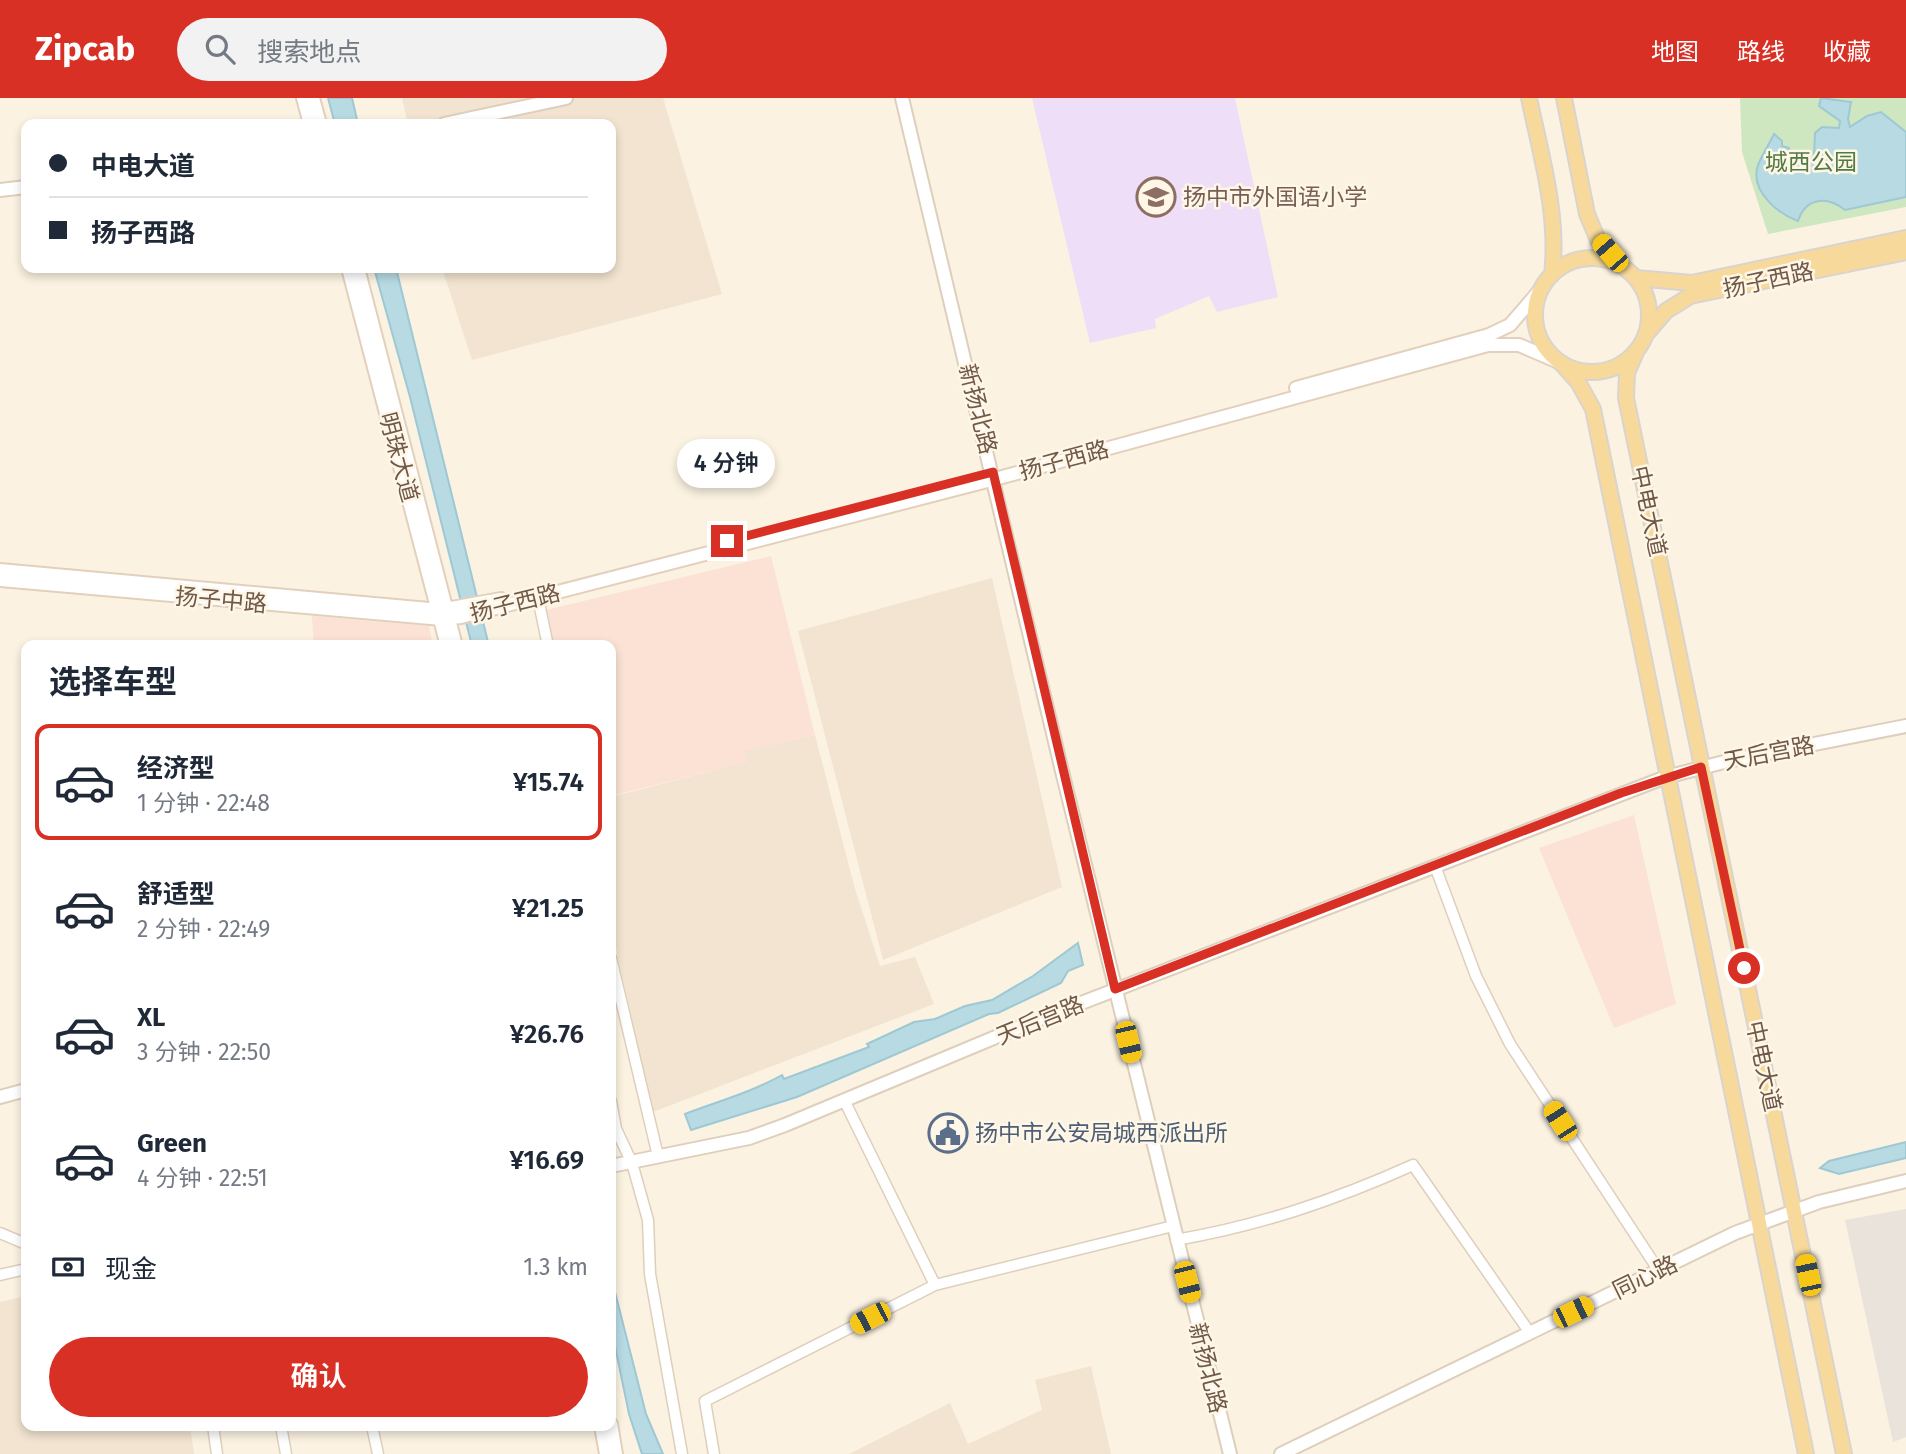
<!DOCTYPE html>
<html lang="zh">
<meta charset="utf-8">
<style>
body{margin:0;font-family:"Fira Sans","Noto Sans SC",sans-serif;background:#f2f2f3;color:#1f2937;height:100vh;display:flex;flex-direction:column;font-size:26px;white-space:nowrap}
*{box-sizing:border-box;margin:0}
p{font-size:23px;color:#747a83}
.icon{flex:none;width:38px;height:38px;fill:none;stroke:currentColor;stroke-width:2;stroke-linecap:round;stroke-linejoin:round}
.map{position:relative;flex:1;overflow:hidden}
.side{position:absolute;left:21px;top:542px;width:595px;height:791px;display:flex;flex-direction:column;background:#fff;border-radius:14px;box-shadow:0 4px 10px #0003}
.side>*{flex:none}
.top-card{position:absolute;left:21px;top:21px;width:595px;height:154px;border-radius:14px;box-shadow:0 4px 10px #0003;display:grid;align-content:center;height:154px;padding:0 28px;background:#fff}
.end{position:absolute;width:32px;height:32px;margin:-16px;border:9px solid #d93025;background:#fff;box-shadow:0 0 0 4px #fff}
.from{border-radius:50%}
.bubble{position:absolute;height:49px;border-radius:24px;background:#fff;box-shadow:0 4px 10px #0003;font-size:23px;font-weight:600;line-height:49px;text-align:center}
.car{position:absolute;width:21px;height:42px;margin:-21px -10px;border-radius:9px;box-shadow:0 0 5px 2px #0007;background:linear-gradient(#f5c518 24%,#345 0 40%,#f5c518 0 76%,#345 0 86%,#f5c518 0)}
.top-card b{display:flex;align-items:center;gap:24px;height:66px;font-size:26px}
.top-card b+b{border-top:2px solid #e0e1e3}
.top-card i{width:18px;height:18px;background:#1f2937}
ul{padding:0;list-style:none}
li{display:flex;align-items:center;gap:21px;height:116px;margin:0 14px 10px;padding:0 14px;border:4px solid transparent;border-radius:14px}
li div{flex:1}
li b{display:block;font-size:26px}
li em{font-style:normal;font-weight:600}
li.current{border-color:#d93025}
li>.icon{width:63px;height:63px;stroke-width:1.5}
h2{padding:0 28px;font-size:32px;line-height:84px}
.pay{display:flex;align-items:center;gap:18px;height:77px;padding:0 28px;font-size:26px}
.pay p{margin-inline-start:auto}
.primary-button{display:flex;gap:14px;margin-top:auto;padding:14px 28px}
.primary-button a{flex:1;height:80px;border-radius:42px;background:#d93025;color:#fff;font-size:28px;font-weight:600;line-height:80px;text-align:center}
header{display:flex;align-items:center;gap:42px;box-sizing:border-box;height:98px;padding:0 35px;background:#d93025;color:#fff}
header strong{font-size:33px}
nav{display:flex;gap:38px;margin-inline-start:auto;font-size:24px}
.search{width:490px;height:63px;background:#f2f2f3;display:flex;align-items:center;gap:18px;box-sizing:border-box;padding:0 24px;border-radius:38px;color:#747a83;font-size:26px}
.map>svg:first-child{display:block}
</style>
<header>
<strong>Zipcab</strong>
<div class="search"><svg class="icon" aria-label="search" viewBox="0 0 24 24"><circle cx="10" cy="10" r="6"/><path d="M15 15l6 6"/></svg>搜索地点</div>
<nav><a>地图</a><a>路线</a><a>收藏</a></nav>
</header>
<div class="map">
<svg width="1906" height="1356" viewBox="0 0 1906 1356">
<rect width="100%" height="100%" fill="#fbf2e1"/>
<!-- residential -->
<path fill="#f2e4d0" d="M402,0H663L722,196L472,262L442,170H611V26H408Z
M992,480L1062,789L883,862L798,533Z
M815,637L855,791L880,868L915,859L934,906L653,1014L611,828V699L746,664L743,653Z
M26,1198V1328H190L194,1356H0V1204Z
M1091,1268L1111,1356H849L950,1305L968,1346L1042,1312L1035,1282Z"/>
<!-- commercial -->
<path fill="#fbe2d5" d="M771,458L815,637L744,653L747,664L611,698V548H553L546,512Z
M312,518L429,528L433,548H314Z
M1634,717L1676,906L1614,930L1539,750Z"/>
<!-- industrial -->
<path fill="#e9e3dc" d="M1906,1111V1339L1893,1344L1845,1122Z"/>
<!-- education -->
<path fill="#efdef7" d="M1032,0H1235L1278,199L1217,214L1209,198L1155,221L1156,230L1090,245Z"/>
<!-- green -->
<path fill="#cee7c0" d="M1740,0H1906V109L1768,136L1742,54Z"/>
<!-- water -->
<path fill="#b7dae3" stroke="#9dc8d4" stroke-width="2" d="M328,0H352L358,26H335Z
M1821,0L1851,4L1848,21L1850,29L1867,18L1881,14L1906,34V99L1845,112C1827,98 1806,99 1798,123C1779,116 1752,95 1757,71C1758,63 1770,45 1774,36L1782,43V48L1789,50L1790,62L1806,64L1814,59L1815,35L1822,29L1839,30L1840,23L1819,8Z
M374,170H396L489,548H472L410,299Z
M1078,845L1083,867L1068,873L1061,885L998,915L989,916L797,999L691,1032L685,1016C719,1003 750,995 782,977L784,981L869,949L867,946L914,924L935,921L965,908L992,902L1033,878Z
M1906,1044V1060L1839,1076L1820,1070L1829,1063Z
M611,1154L615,1194L646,1316L663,1356H642L629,1316L611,1229Z"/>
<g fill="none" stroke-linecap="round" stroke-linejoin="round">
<!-- minor casing -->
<g stroke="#decfbd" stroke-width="13">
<path id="minor" d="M538,500L548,548
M1435,768L1476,878L1510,946L1659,1173
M611,860L658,1058
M611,1003L616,1031L632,1065L648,1122L650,1176L682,1356
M845,1004L935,1187
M0,1135L26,1146
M1176,1142C1262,1127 1335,1102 1413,1067L1530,1235
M0,1177L26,1171
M213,1328L217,1356
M281,1328L286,1356
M372,1328L378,1356
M714,1356L705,1303L935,1187L1173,1128"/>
</g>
<!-- tertiary casing -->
<g stroke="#decfbd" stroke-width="16">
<path id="tertiary" d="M902,0L1061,669L1230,1356
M444,26L566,0
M0,92L26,89
M0,999L26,992
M611,1068L749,1040L785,1027L1027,926L1666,679L1728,663L1906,628
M1281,1356L1735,1135L1819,1104L1906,1083"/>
</g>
<!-- secondary casing -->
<g stroke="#e3d0bc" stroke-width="16">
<path id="secondary" d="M303,0L310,26
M313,0L320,26
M348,170L447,548
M358,170L456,548
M1296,290L1489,237L1510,227L1541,191
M0,472L440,512L501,501
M0,482L442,521L461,519L995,381L1488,247H1519L1561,265
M611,1326L616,1356
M601,1328L606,1356"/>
</g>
<!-- primary casing -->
<g stroke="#dad4d0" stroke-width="18">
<path id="primary" d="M1529,0C1541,58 1559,117 1552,177
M1564,0L1587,116L1598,142L1619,165
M1535 217a57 57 0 1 1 114 0a57 57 0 1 1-114 0Z
M1636,180L1692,185L1906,140
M1647,235L1666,213L1690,198L1906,154
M1637,252L1627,275L1626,300L1844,1356
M1561,265L1578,284L1593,311L1806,1356"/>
</g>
<!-- minor -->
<use href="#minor" stroke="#fff" stroke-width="10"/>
<!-- tertiary -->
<use href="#tertiary" stroke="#fff" stroke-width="12"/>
<!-- secondary -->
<use href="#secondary" stroke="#fff" stroke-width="12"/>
<!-- primary -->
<use href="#primary" stroke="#f7da9b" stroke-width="14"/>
</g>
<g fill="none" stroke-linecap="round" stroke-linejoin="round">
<!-- route -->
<path stroke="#d93025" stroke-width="9" d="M727,443L993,374L1115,891L1621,695L1701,669L1744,870"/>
</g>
<!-- icons -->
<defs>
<g id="school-ring" transform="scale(2.0125)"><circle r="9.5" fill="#fef6e6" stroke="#8d6e63" stroke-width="1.5"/><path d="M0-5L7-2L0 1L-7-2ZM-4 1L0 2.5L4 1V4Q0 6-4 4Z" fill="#8d6e63"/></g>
<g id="civic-ring" transform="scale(2.0125)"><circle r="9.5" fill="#fef6e6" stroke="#5c6f8a" stroke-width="1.5"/><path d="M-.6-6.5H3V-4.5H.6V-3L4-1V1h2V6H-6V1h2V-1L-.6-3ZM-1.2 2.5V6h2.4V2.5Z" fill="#5c6f8a"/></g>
</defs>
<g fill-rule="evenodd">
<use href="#school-ring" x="1156" y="99"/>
<use href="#civic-ring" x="948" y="1035"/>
</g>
<g text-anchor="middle" stroke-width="5" stroke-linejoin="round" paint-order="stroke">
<!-- park labels -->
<g font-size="23" fill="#527b44" stroke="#fef6e6">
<text x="1811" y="72">城西公园</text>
</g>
<!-- education labels -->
<g font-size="23" fill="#785e54" stroke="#fef6e6" text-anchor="start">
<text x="1183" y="107">扬中市外国语小学</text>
</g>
<!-- street labels -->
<g font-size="23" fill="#705949" stroke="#fef6e6">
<text transform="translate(1768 182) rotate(-12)" y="8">扬子西路</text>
<text transform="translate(978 311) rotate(76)" y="8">新扬北路</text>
<text transform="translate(399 359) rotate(75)" y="8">明珠大道</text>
<text transform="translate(1064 362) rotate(-15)" y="8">扬子西路</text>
<text transform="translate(1649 413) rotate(78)" y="8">中电大道</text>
<text transform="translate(221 502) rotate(5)" y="8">扬子中路</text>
<text transform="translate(515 505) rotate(-14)" y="8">扬子西路</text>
<text transform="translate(1769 655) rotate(-11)" y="8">天后宫路</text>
<text transform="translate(1040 922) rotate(-22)" y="8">天后宫路</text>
<text transform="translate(1764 968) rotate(78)" y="8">中电大道</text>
<text transform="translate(1645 1179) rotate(-26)" y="8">同心路</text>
<text transform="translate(1208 1270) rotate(76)" y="8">新扬北路</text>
</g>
<!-- service labels -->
<g font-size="23" fill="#4e5e75" stroke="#fef6e6" text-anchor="start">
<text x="975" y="1043">扬中市公安局城西派出所</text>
</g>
</g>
</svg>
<i class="end from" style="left:1744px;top:870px"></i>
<i class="end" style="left:727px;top:443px"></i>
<div class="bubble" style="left:677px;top:341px;width:98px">4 分钟</div>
<i class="car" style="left:1610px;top:155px;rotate:319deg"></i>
<i class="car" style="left:1128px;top:944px;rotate:167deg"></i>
<i class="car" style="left:1560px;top:1023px;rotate:327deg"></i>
<i class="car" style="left:1808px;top:1177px;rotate:348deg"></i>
<i class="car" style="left:1187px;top:1184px;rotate:166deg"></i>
<i class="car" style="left:1573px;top:1214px;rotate:64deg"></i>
<i class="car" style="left:870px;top:1220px;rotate:243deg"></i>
<div class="top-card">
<b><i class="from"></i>中电大道</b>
<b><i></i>扬子西路</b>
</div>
<section class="side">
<h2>选择车型</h2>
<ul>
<li class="current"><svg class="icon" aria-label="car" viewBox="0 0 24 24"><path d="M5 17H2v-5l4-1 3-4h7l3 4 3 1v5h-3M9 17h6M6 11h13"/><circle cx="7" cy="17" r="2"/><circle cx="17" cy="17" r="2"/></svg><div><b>经济型</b><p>1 分钟 · 22:48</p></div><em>¥15.74</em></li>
<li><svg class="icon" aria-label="car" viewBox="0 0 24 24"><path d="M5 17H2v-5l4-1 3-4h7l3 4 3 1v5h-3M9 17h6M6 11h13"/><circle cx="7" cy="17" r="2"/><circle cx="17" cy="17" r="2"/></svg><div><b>舒适型</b><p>2 分钟 · 22:49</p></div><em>¥21.25</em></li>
<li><svg class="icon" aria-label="car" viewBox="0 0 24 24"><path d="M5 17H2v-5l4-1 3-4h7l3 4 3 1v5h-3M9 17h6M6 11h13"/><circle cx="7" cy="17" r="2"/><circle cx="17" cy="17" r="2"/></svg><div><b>XL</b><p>3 分钟 · 22:50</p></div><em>¥26.76</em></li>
<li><svg class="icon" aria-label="car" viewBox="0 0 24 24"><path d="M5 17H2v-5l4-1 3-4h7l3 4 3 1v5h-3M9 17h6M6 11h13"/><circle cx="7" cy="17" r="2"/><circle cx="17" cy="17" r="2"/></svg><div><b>Green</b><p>4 分钟 · 22:51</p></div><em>¥16.69</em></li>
</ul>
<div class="pay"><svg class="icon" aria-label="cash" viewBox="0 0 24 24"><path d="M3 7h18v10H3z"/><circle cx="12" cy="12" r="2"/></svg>现金<p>1.3 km</p></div>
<div class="primary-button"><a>确认</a></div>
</section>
</div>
